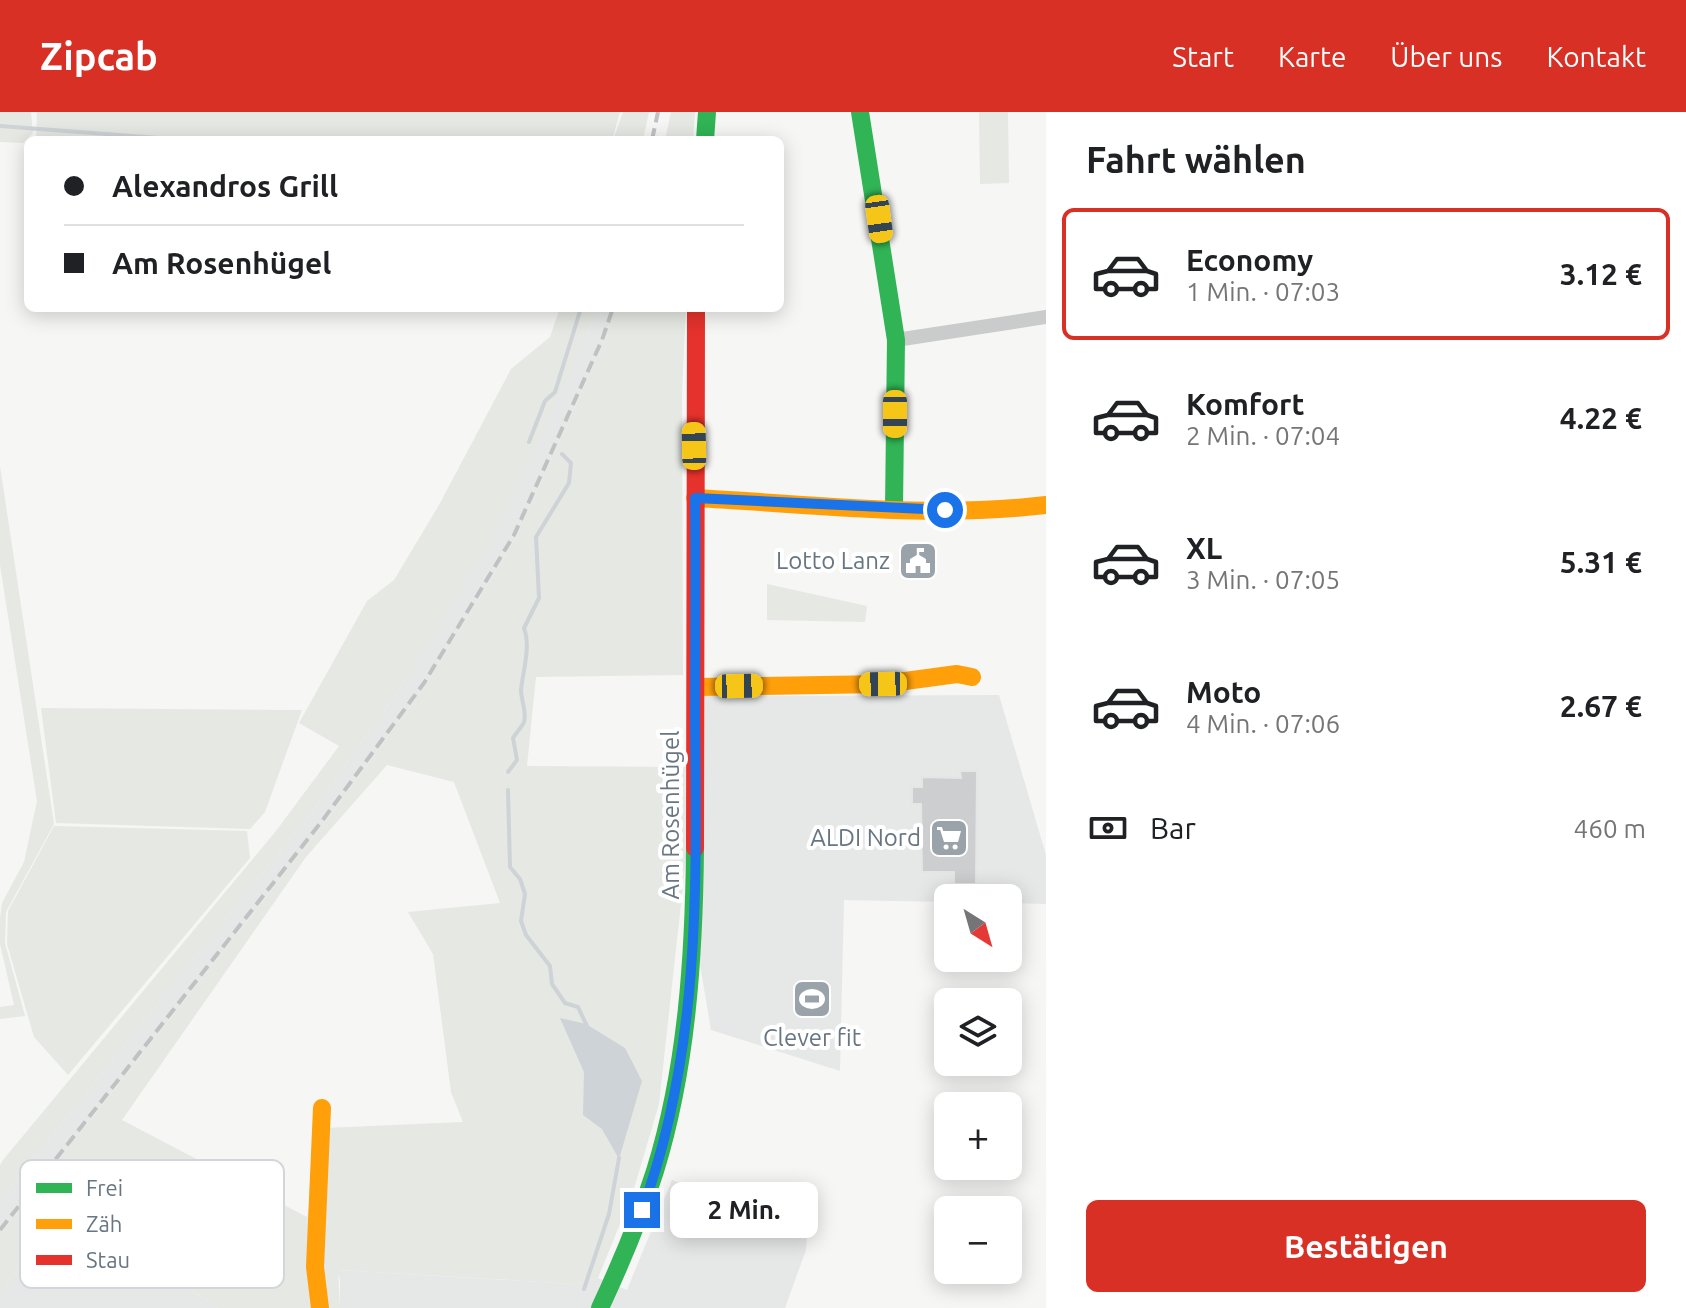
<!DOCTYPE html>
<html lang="de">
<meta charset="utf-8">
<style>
body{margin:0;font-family:Ubuntu,sans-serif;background:#f2f2f2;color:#202124;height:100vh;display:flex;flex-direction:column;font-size:30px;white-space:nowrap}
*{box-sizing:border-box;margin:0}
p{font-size:26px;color:#757577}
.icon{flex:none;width:44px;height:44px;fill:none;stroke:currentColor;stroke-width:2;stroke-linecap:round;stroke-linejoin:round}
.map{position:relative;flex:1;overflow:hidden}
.side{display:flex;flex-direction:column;background:#fff;width:640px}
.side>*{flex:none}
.hud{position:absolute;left:24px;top:24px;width:760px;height:176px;border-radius:12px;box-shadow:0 4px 20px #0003;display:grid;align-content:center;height:176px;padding:0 40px;background:#fff}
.needle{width:52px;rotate:143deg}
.controls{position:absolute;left:934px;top:772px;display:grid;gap:16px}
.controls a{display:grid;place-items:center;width:88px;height:88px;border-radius:12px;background:#fff;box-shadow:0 4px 20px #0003;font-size:40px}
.end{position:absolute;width:36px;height:36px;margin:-18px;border:10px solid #1a73e8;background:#fff;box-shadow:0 0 0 4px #fff}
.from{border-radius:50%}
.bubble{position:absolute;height:56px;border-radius:12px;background:#fff;box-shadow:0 4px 20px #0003;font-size:26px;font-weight:700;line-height:56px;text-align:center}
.car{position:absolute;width:24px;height:48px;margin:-24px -12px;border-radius:10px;box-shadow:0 0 6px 2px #0007;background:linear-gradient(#f5c518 24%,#345 0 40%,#f5c518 0 76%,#345 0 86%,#f5c518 0)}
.hud b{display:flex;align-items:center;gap:28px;height:76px;font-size:30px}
.hud b+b{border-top:2px solid #e0e0e0}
.hud i{width:20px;height:20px;background:#202124}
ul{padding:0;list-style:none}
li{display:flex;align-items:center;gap:24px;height:132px;margin:0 16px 12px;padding:0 24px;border:4px solid transparent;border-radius:12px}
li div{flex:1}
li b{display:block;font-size:30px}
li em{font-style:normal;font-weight:700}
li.active{border-color:#d93025}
li>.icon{width:72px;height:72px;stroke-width:1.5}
h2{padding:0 40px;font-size:36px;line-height:96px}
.pay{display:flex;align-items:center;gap:20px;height:88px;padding:0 40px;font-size:30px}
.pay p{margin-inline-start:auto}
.action{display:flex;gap:16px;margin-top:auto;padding:16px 40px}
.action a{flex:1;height:92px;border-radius:12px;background:#d93025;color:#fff;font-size:32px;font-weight:700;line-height:92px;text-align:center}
header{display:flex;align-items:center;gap:48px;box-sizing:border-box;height:112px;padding:0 40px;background:#d93025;color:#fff}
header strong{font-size:38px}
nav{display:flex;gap:44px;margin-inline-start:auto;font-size:28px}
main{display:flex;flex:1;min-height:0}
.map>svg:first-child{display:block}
</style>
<header>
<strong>Zipcab</strong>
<nav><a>Start</a><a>Karte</a><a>Über uns</a><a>Kontakt</a></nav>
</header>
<main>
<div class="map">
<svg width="1046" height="1196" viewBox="0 0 1046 1196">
<rect width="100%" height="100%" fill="#f6f6f5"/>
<!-- built -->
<path fill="#e6e7e7" d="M594,196H614L604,229L517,424L426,572L326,709L0,1122V1088L312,700L410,562L587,222Z
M701,579L777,584L999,583L1046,743V792L1008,791V786H948V790L844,788L840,959L711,918L696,829Z
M672,1068L702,1080L700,1094L807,1123L806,1138L785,1196H340V1168L337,1158L576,1172L598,1166L627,1178Z
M64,1092L218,1196H0V1182Z"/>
<!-- green -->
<path fill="#e6e8e3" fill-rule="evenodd" d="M0,0H31L33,21L23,31L0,30Z
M37,0H620L612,28H36Z
M623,0H649L643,28H613Z
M671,0H695L693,28H665Z
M979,0H1008L1009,71L980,72Z
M560,196H594L587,222L500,414L410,562L312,700L0,1088V1053L3,1048L276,719L339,634L299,611L367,489L394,468L439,393L511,257L550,225Z
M614,196H686L682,280L683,563L536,565L527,654L692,655L693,682L659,992L633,1080L598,1166L576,1172L338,1158L340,1196H218L64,1092L0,1182V1122L326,709L426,572L517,424L604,229ZM387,653L454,670L500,791L408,800L433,842L451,980L463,1010L324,1016L307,1105L122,1008L306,745Z
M0,354L54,712L6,800L5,831L25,904L0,907V895L14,893L0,832V807L2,791L24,750L37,689L0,453Z
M767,472L867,494L865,510L767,508Z
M41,596L302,598L265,700L250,717L56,711Z
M54,714L247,719L250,746L68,963L34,925L7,832L8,799Z"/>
<!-- water -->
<path fill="#cdd3d6" d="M560,906L586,912L625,936L642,969L619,1047L602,1017L583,1003L584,960Z"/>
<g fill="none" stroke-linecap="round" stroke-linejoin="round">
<!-- stream -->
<path stroke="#cdd3d6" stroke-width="4" d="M0,14L185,28
M529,330L545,289L555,280L581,196
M508,660L517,648L513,626C516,621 522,615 524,610C527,600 521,588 521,578C523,558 531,535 524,516L539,486L536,425L569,371L571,351L562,342
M508,678L510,755L520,767L525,782L521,809L526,823L550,854L552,872L565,891L578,895L587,914
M584,1177L609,1102L619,1046"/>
</g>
<!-- building -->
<path fill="#cdcecf" stroke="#e5e5e4" stroke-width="2" d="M960,659H977L976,772H954V760H922L921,692H912V675H922V665L961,666Z"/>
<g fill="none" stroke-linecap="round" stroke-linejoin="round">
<!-- street -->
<path stroke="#cacccc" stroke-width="14" d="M896,228L1046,205"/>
<!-- fast -->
<path stroke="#30b455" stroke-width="18" d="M860,0L896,228L894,396
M705,28L707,0
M600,1196C621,1151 640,1106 655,1059C687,956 694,844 695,736"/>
<!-- slow -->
<path stroke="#ff9f0a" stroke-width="18" d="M695,386C811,392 930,407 1046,393
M696,575L883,572L957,562L972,565
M320,1196L315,1155L322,996"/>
<!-- jam -->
<path stroke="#e5322d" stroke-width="18" d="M695,736L696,196"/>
<!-- rail -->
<path stroke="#c0c1c2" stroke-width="4" stroke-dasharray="12 6" stroke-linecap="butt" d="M652,28L658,0
M0,1118L322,709L424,571L514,423L602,228L613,196"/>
</g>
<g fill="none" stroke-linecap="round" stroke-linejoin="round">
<!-- route -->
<path stroke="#1a73e8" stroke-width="10" d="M642,1098C700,942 697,775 695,611C695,536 696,461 695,386L945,398"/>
</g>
<!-- icons -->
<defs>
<g id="civic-square" transform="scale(2)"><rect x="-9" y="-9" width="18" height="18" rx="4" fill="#9aa3aa" stroke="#fff"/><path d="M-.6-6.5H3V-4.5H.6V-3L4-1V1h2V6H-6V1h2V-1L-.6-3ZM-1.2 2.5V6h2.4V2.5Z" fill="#fff"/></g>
<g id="supermarket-square" transform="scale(2)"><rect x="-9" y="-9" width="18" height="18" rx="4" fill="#9aa3aa" stroke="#fff"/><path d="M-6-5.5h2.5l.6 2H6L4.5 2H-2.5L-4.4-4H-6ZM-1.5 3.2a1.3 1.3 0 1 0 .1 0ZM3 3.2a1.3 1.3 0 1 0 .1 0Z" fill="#fff"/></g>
<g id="stadium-square" transform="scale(2)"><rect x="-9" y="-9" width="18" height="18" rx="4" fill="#9aa3aa" stroke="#fff"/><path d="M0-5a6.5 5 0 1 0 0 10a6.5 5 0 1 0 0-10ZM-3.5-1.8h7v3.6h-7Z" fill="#fff"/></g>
</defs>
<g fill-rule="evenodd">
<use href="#civic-square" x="918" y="449"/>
<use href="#supermarket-square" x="949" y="726"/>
<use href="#stadium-square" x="812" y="887"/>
</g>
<g text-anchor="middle" stroke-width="8" stroke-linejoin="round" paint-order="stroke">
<!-- poi labels -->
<g font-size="24" fill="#687682" stroke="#fff" text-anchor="end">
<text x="890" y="457">Lotto Lanz</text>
<text x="921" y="734">ALDI Nord</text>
<text x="812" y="934" text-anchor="middle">Clever fit</text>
</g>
<!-- street labels -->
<g font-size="24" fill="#687682" stroke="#fff">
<text transform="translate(671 703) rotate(-90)" y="8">Am Rosenhügel</text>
</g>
</g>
<!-- legend -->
<rect x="20" y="1048" width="264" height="128" rx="12" fill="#fff" stroke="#d2d6da" stroke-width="2"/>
<rect x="36" y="1071" width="36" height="10" fill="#30b455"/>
<rect x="36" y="1107" width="36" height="10" fill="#ff9f0a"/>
<rect x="36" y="1143" width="36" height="10" fill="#e5322d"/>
<g font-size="22" fill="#687682">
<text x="86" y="1084">Frei</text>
<text x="86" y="1120">Zäh</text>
<text x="86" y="1156">Stau</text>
</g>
</svg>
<div class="controls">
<a><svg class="needle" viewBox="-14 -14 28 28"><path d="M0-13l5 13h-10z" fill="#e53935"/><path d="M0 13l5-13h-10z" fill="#757577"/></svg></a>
<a><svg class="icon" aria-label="layers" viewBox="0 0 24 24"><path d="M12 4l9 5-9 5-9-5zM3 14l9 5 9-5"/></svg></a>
<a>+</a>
<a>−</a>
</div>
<i class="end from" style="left:945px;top:398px"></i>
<i class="end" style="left:642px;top:1098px"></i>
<div class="bubble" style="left:670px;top:1070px;width:148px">2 Min.</div>
<i class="car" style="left:879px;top:107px;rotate:172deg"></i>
<i class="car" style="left:895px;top:302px;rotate:180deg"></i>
<i class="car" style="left:694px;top:334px;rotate:359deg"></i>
<i class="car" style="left:883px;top:572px;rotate:269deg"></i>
<i class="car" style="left:739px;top:574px;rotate:89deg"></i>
<div class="hud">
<b><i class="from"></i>Alexandros Grill</b>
<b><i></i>Am Rosenhügel</b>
</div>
</div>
<section class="side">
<h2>Fahrt wählen</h2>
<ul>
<li class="active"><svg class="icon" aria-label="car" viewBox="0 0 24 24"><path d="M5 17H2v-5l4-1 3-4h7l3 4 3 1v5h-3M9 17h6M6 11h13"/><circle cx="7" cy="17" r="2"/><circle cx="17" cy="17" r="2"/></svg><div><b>Economy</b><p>1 Min. · 07:03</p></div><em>3.12 €</em></li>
<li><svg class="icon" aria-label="car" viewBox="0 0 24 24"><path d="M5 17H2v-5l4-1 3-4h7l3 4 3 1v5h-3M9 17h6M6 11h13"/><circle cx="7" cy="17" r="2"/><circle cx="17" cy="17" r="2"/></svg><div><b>Komfort</b><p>2 Min. · 07:04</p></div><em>4.22 €</em></li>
<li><svg class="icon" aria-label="car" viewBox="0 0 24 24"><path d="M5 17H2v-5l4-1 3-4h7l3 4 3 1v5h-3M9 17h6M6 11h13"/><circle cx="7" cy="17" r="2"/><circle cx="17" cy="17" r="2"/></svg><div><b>XL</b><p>3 Min. · 07:05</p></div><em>5.31 €</em></li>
<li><svg class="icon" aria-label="car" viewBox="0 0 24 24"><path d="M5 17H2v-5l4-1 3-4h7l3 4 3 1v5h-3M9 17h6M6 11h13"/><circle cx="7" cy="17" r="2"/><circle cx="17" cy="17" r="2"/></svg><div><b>Moto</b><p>4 Min. · 07:06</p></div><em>2.67 €</em></li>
</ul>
<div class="pay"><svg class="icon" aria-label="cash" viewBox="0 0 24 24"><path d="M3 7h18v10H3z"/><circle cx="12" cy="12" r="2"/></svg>Bar<p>460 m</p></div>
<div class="action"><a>Bestätigen</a></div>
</section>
</main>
